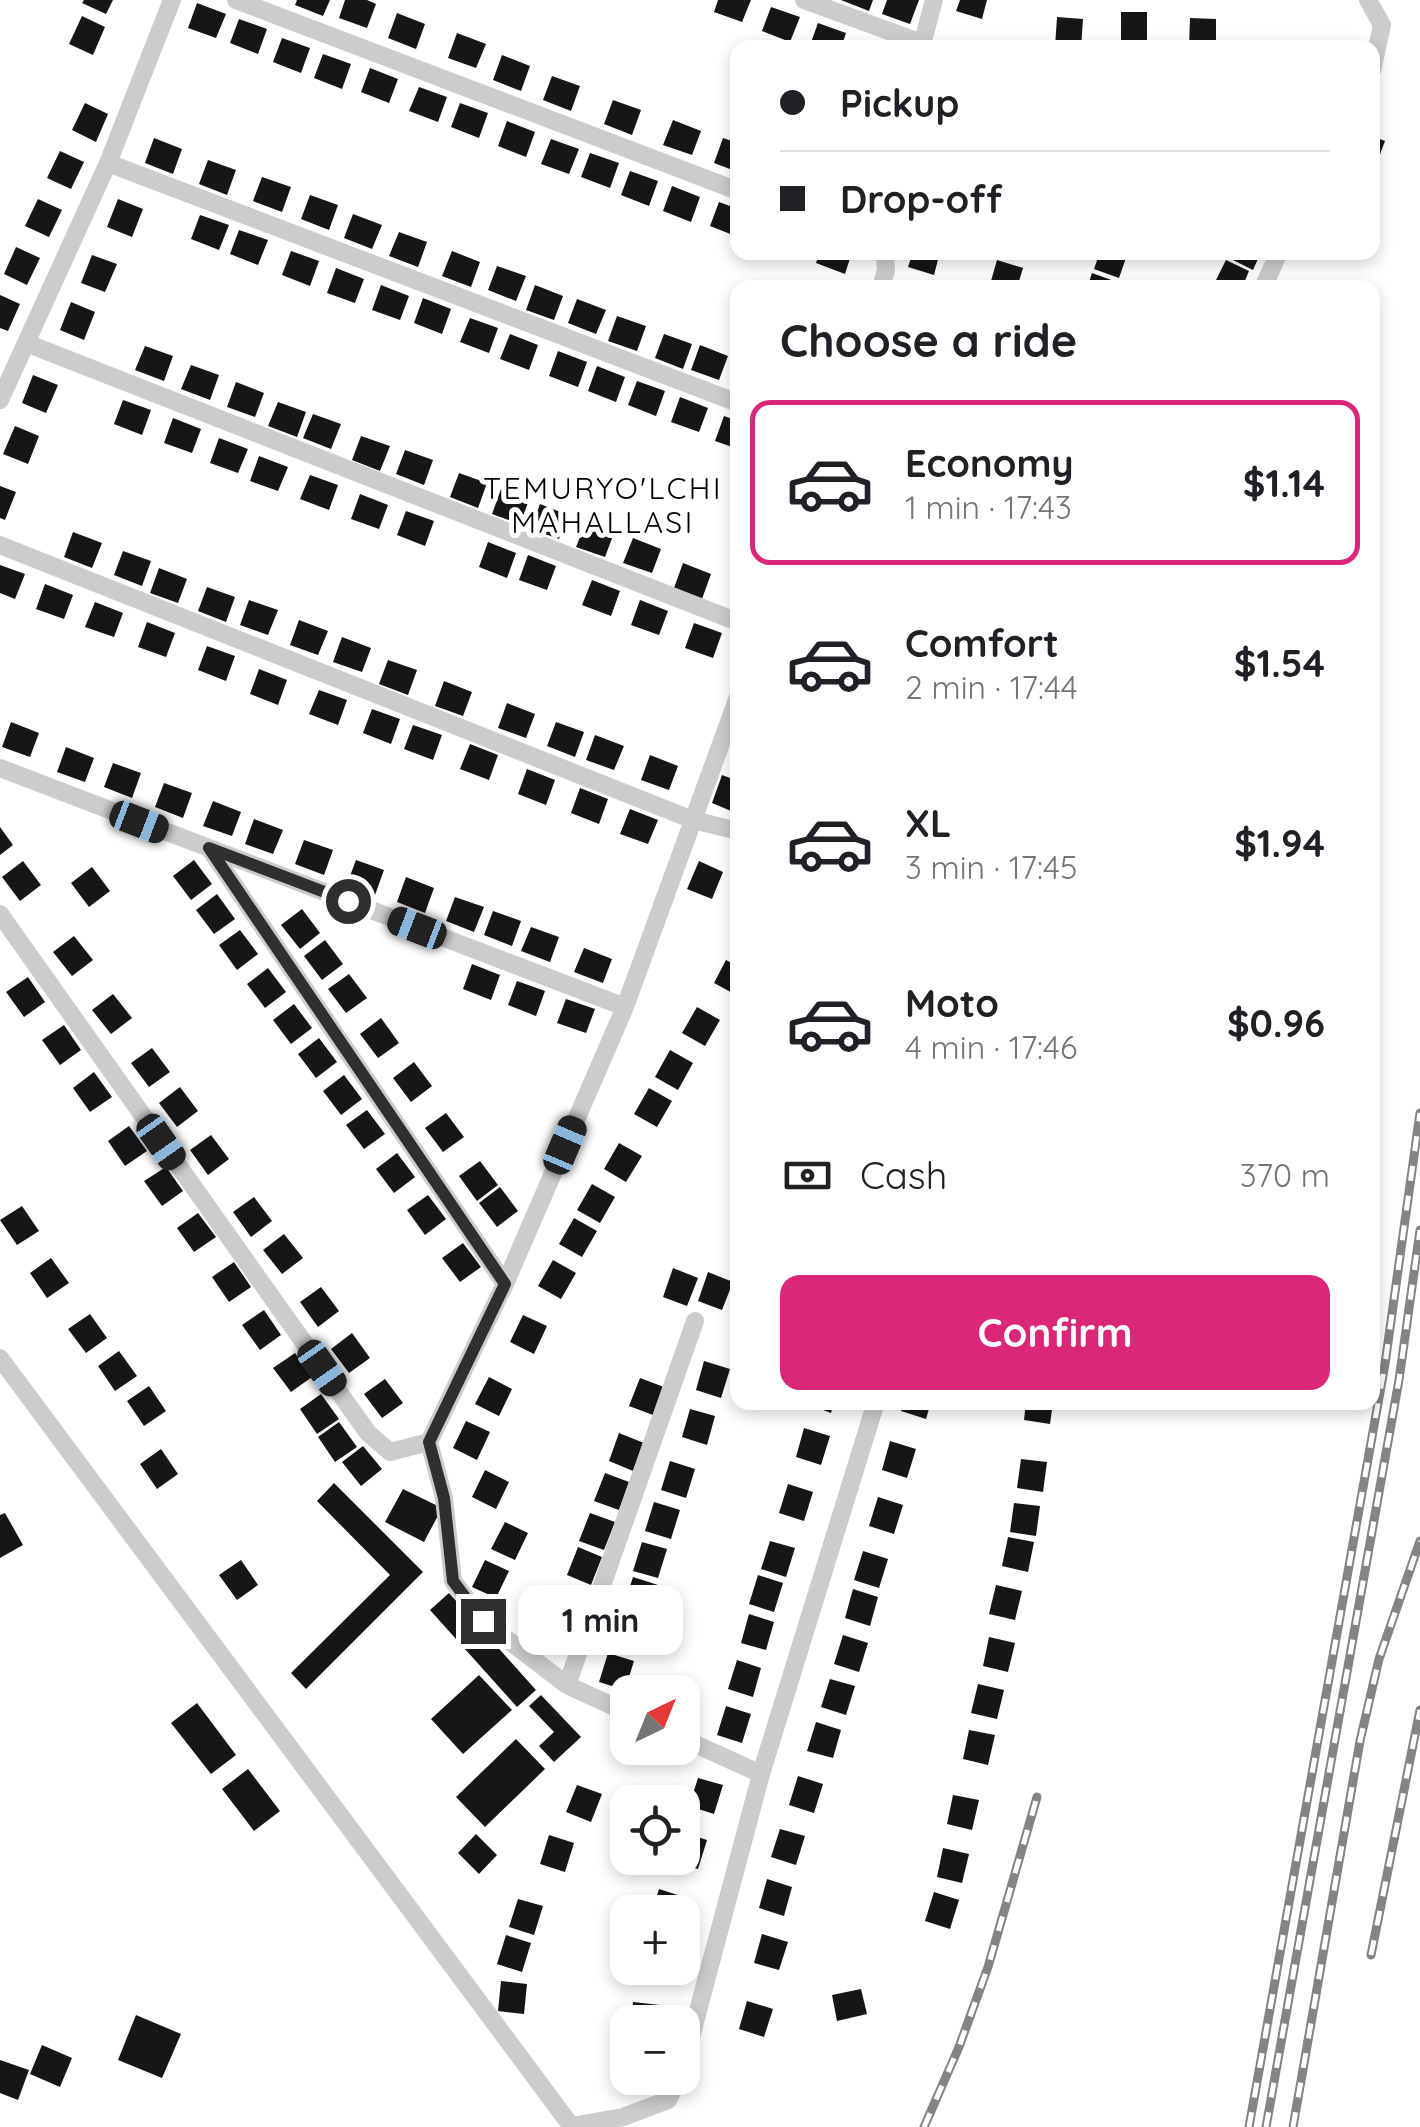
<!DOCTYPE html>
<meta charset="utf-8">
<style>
body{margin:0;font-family:Quicksand,sans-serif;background:#f2f2f2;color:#202124;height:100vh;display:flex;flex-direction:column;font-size:38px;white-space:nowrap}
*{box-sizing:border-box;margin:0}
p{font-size:32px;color:#757577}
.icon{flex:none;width:55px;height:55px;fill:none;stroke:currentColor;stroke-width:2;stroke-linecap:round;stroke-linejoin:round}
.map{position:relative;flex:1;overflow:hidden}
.drawer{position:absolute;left:730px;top:280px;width:650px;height:1130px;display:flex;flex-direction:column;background:#fff;border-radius:20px;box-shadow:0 5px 15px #0003}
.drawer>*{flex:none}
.top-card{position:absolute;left:730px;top:40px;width:650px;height:220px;border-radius:20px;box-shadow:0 5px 15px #0003;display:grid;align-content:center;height:220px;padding:0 50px;background:#fff}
.needle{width:65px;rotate:43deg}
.fabs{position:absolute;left:610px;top:1675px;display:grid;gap:20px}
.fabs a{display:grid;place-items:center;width:90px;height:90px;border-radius:20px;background:#fff;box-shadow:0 5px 15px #0003;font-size:50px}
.end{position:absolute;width:45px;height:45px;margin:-22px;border:12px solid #2f2f2f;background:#fff;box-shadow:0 0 0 5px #fff}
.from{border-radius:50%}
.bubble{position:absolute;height:70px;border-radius:20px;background:#fff;box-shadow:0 5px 15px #0003;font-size:32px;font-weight:800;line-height:70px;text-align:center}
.car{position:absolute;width:30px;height:60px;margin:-30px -15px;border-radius:12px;box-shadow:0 0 8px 2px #0007;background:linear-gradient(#222 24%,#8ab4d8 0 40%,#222 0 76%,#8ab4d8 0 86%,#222 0)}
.top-card b{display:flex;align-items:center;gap:35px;height:95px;font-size:38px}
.top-card b+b{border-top:2px solid #e0e0e0}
.top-card i{width:25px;height:25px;background:#202124}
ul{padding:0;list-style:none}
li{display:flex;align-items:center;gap:30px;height:165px;margin:0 20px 15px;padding:0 30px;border:5px solid transparent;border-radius:20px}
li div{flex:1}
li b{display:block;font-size:38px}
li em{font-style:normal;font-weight:800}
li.current{border-color:#db2777}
li>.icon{width:90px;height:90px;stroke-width:1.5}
h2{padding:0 50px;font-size:45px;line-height:120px}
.pay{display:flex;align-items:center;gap:25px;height:110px;padding:0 50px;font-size:38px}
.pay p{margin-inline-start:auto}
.primary-button{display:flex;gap:20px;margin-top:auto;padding:20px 50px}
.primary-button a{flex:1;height:115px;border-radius:20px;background:#db2777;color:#fff;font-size:40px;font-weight:800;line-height:115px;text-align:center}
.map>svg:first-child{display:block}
</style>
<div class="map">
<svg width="1420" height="2127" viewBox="0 0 1420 2127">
<rect width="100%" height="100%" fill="#fff"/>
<!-- building -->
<path fill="#161616" d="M84,0H113L106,14L82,3Z
M297,0H330L323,16L295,5Z
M345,0H367L376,4L367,28L339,18Z
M718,0H751L742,22L714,12Z
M841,0H873L869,11Z
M887,0H919L910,24L882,14Z
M960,0H987L982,19L956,11Z
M197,3L226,14L216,38L188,28Z
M771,7L800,17L790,42L762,31Z
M1121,12H1147V42H1121Z
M397,13L425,24L416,49L388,38Z
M82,16L105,27L93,55L69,44Z
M1057,17L1083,19L1081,48L1055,47Z
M1190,18L1216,19V48H1189Z
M239,19L267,29L258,54L230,43Z
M818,23L846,33L841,48H809Z
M457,33L486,44L476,68L448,58Z
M282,38L310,48L301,73L273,62Z
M323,54L351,64L342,89L314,78Z
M502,55L530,66L521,91L493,80Z
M370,68L398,79L389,103L361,92Z
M552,76L580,86L571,111L543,100Z
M419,87L447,97L438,122L409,111Z
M613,100L641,110L632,135L604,124Z
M85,103L108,114L96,142L72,130Z
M460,103L488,113L479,138L451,127Z
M673,120L701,131L692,155L663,145Z
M507,121L535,132L526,157L498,146Z
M1372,136L1385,141L1373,173H1372Z
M154,138L182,149L173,174L145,163Z
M723,138L738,143V172L714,163Z
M551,139L579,149L569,174L541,164Z
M60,151L84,162L71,189L47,178Z
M590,153L619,163L610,188L581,177Z
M208,160L236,170L227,195L199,184Z
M630,171L658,181L649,206L621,195Z
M262,177L291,187L282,212L253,201Z
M672,186L700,197L691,222L663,211Z
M310,195L338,205L329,230L301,219Z
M38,199L62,210L49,237L25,226Z
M118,199L143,209L132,237L107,227Z
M719,202L738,209V237L710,226Z
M353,214L382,225L372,249L344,238Z
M200,215L229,225L219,250L191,239Z
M239,230L268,240L258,265L230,254Z
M399,232L427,242L418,267L389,256Z
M16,247L40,258L27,285L4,274Z
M291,251L319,261L310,286L282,275Z
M452,251L480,262L471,287L442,276Z
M820,252H852L845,274L816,263Z
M913,252H940L934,275L908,267Z
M1100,252H1128L1119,278L1094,269Z
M1232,252H1261L1253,270L1229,258Z
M92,255L117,264L105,292L81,283Z
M997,260L1023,268L1017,288H989Z
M1226,260L1249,271L1242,288H1212Z
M497,266L526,276L516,301L488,290Z
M336,268L364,279L355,303L327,293Z
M1092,273L1117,282L1115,288H1087Z
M381,285L409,296L400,320L372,310Z
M535,285L563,296L554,320L526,310Z
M0,295L20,304L8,331L0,328Z
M423,298L451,309L442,334L414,323Z
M577,299L606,310L596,334L568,323Z
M71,302L95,312L84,340L60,330Z
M617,316L646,326L637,351L608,341Z
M470,318L498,328L489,353L460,342Z
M510,334L538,345L529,370L500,359Z
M664,334L692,344L683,369L655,358Z
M700,345L728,356L719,380L691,370Z
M145,346L173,356L164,381L135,370Z
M558,351L587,362L578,387L549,376Z
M191,365L219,375L210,400L181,389Z
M597,366L625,377L616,402L588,391Z
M33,375L58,385L46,413L22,403Z
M637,381L665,391L656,416L628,405Z
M236,382L264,393L255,417L227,407Z
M680,397L708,408L699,432L671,422Z
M123,400L151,410L142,435L114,424Z
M278,402L306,412L297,437L268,426Z
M313,414L341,424L331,449L303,438Z
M724,416L738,421V449L715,441Z
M173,418L201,429L192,453L164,443Z
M15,426L39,436L28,464L3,454Z
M361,436L390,446L380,471L352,460Z
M219,438L248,449L238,473L210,463Z
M405,450L433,460L424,485L396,474Z
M259,456L288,467L278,491L250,481Z
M459,473L487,483L478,508L450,497Z
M310,475L338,485L329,510L300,499Z
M0,486L16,492L5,520L0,518Z
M501,489L529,500L520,524L492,514Z
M360,494L388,505L379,529L351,519Z
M540,504L568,515L559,539L531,529Z
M406,511L434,521L425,546L397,535Z
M586,522L614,533L605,557L576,547Z
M73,532L102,543L92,568L64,557Z
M633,538L661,549L652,573L623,563Z
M488,542L516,553L507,578L479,567Z
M123,551L151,561L142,586L114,575Z
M528,555L556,566L547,590L519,580Z
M683,563L711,574L702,599L674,588Z
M0,565L25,574L15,599L0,593Z
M159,568L187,579L178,603L150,593Z
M592,580L620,591L611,616L582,605Z
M45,584L73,595L64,619L36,609Z
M207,587L235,597L226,622L198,611Z
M249,600L278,610L268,635L240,625Z
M640,600L668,611L659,635L631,625Z
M95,602L123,613L114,637L85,627Z
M299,620L328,631L318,655L290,645Z
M147,622L175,633L166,657L138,647Z
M694,623L722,633L713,658L685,648Z
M342,637L371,648L362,672L333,662Z
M207,646L235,656L226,681L198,670Z
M388,660L417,670L408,695L379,684Z
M259,669L287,680L278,705L250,694Z
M444,681L472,692L463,716L435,706Z
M319,690L347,700L338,725L309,714Z
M507,703L535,714L526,738L498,728Z
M372,709L400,719L391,744L363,733Z
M11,722L39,733L30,757L2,747Z
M556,722L584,732L575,757L547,746Z
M413,725L442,735L433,760L404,749Z
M595,735L624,746L614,770L586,760Z
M470,744L498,755L489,780L460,769Z
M66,747L94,758L85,782L57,772Z
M650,755L678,766L669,790L641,780Z
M113,763L141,773L132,798L104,787Z
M527,769L555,780L546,805L518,794Z
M722,775L738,781L736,813L712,803Z
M164,783L192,793L183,818L155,807Z
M580,788L608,799L599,824L571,813Z
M213,801L241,812L232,836L203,826Z
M630,809L658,820L648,844L620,834Z
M254,819L283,830L273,854L245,844Z
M0,827L13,845L0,855Z
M304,840L333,850L324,875L295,864Z
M194,860L212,884L191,900L173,876Z
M356,860L384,870L375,895L347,884Z
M23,861L41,885L20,901L2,877Z
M699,861L723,872L712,899L687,889Z
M92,867L110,891L89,907L71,883Z
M406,877L434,888L425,913L397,902Z
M217,894L235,919L214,934L196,910Z
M455,897L484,907L474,932L446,921Z
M302,909L320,933L300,949L281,925Z
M493,911L521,921L512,946L484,935Z
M531,927L559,937L550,962L521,951Z
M240,930L258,954L237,970L219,945Z
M74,936L93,960L72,976L53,952Z
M325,940L343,964L322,980L304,956Z
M584,948L612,959L603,983L574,972Z
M726,960L738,966V996L714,983Z
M472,964L500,975L491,1000L463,989Z
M268,968L286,992L265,1008L247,984Z
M349,974L367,998L346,1013L328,989Z
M28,977L45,1002L24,1017L6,992Z
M517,981L545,991L536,1016L508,1005Z
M113,994L132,1018L111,1034L92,1010Z
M566,999L595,1009L586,1033L557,1023Z
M294,1004L312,1028L291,1044L273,1020Z
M697,1007L720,1020L705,1046L682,1033Z
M381,1018L399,1043L378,1058L360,1034Z
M64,1025L81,1050L60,1065L42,1040Z
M319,1038L337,1062L316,1078L298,1054Z
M152,1048L170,1072L149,1087L131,1063Z
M670,1050L693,1063L678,1090L655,1077Z
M414,1062L432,1086L411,1102L393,1078Z
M94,1072L112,1097L90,1112L73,1088Z
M344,1075L362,1099L341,1115L323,1091Z
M180,1087L198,1111L177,1127L159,1103Z
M649,1088L672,1101L657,1127L634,1114Z
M367,1110L385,1134L364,1149L346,1125Z
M446,1113L464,1137L443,1152L425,1128Z
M129,1126L147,1151L125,1166L108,1141Z
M211,1135L229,1159L208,1175L190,1150Z
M619,1143L642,1156L626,1182L604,1169Z
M397,1153L415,1177L394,1193L376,1169Z
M480,1161L498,1185L477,1201L459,1176Z
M166,1167L183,1191L162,1206L144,1181Z
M592,1184L615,1197L600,1223L577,1210Z
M500,1187L518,1211L497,1227L479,1203Z
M428,1195L446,1219L425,1235L407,1210Z
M254,1197L272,1221L251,1237L233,1212Z
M22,1206L39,1231L17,1245L0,1220Z
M198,1213L216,1237L194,1252L177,1228Z
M574,1218L597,1231L582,1257L559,1244Z
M284,1234L303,1258L282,1274L263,1250Z
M463,1243L481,1267L460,1282L442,1258Z
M51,1258L69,1283L47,1298L30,1273Z
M553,1260L576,1273L561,1299L538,1286Z
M234,1262L251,1287L229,1302L212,1277Z
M673,1268L698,1278L687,1306L663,1297Z
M708,1272L733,1282L722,1310L698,1301Z
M321,1287L339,1311L318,1327L300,1302Z
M264,1310L281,1335L260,1350L242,1325Z
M90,1314L107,1338L86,1353L68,1329Z
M523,1315L547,1326L534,1354L510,1342Z
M352,1333L370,1358L349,1373L331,1349Z
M119,1351L137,1376L115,1391L98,1366Z
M295,1353L312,1377L291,1392L273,1368Z
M704,1361L730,1369L721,1398L696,1390Z
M489,1377L512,1389L499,1416L475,1404Z
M640,1378L664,1387L653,1415L629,1406Z
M385,1379L403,1403L382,1418L364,1394Z
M149,1386L166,1411L144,1426L127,1401Z
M321,1394L339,1419L317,1434L300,1409Z
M802,1402H834L831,1413Z
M904,1402H931L926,1419L901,1411Z
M1026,1402H1053L1050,1424L1024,1420Z
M690,1409L715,1416L707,1445L682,1437Z
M466,1421L490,1432L477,1460L453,1448Z
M339,1422L357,1447L335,1462L318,1437Z
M804,1428L830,1436L821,1465L796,1457Z
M619,1433L644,1443L633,1471L609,1461Z
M890,1441L916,1449L907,1478L882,1470Z
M363,1446L382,1469L361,1486L342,1462Z
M161,1449L178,1474L157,1489L140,1464Z
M1021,1459L1047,1462L1043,1492L1017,1488Z
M670,1461L695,1469L686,1498L661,1490Z
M485,1470L509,1482L496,1509L472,1497Z
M605,1473L629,1482L619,1510L594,1501Z
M334,1483L423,1572L306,1689L291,1673L390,1575L317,1501Z
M788,1484L813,1492L804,1521L779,1513Z
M403,1489L442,1508L424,1542L385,1522Z
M878,1497L903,1505L894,1534L869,1526Z
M654,1502L680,1510L671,1539L645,1531Z
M1014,1503L1040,1506L1036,1536L1010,1532Z
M5,1513L23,1545L0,1558V1515Z
M590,1513L615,1522L604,1550L579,1541Z
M505,1522L528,1533L515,1560L491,1549Z
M1008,1537L1034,1542L1028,1572L1002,1566Z
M770,1541L795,1548L786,1577L761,1569Z
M642,1542L667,1549L658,1578L633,1571Z
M578,1547L602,1557L591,1585L567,1575Z
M863,1551L888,1559L879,1588L854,1580Z
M241,1560L258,1585L237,1600L219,1575Z
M485,1560L509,1571L496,1598L472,1587Z
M758,1575L783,1583L774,1612L749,1604Z
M633,1577L658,1585L649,1613L624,1605Z
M996,1585L1022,1591L1015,1620L989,1614Z
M853,1589L878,1597L870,1626L845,1618Z
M449,1593L536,1690L517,1707L430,1610Z
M622,1612L648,1620L639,1649L613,1641Z
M749,1614L774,1622L766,1650L741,1643Z
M843,1635L868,1643L859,1672L834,1664Z
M989,1637L1015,1643L1008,1672L983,1666Z
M608,1653L634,1661L625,1690L599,1682Z
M737,1660L761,1668L753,1697L728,1689Z
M479,1675L512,1710L463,1754L431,1719Z
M830,1679L855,1686L846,1715L821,1707Z
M978,1684L1004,1690L997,1719L971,1713Z
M541,1695L581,1737L554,1762L539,1746L554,1732L529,1706Z
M197,1703L236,1755L211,1774L171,1723Z
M726,1706L751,1714L742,1743L717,1735Z
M816,1722L841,1730L833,1758L807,1751Z
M969,1730L995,1735L988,1765L963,1759Z
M516,1739L545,1769L485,1827L456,1797Z
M248,1769L280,1811L254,1831L222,1789Z
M798,1776L823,1784L814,1813L789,1805Z
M698,1778L723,1785L714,1814L689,1806Z
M577,1785L602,1794L591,1822L566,1812Z
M953,1795L979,1800L972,1830L947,1824Z
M780,1829L805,1836L796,1865L771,1857Z
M682,1832L707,1840L698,1869L673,1861L674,1858H682Z
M476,1834L497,1855L479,1874L458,1853Z
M549,1835L574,1843L565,1872L540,1864Z
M943,1848L969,1854L962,1883L937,1877Z
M767,1879L792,1887L784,1916L759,1908Z
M659,1889L684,1897L679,1912H652Z
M934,1892L959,1900L950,1929L925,1921Z
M518,1899L543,1906L534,1935L509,1927Z
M762,1934L788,1942L779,1970L754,1963Z
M506,1935L531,1943L522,1972L497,1964Z
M501,1981L527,1984L524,2014L498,2011Z
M861,1989L867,2014L837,2021L832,1995Z
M747,2001L773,2009L764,2037L739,2029Z
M633,2002L660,2005L658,2022H631Z
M136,2015L181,2034L162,2078L118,2060Z
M42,2045L72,2058L60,2087L30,2074Z
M0,2060L29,2070L18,2100L0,2093Z"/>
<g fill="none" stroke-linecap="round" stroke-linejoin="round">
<!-- street -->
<path stroke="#ccc" stroke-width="18" d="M236,0L738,191
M804,0L922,43
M1368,0L1382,25L1372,71
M921,48L934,0
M108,163L738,403
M881,288L886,270L885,252
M1263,288L1279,252
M26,343L738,622
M0,400L108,163L172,0
M0,545L693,820L738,831
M0,768L625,1007
M209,848L505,1284
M0,914L368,1433L390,1452L429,1442L444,1498L453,1581L483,1621L567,1685L628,1713
M0,1358L572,2127
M429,1442L505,1284L625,1007L738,697
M567,1685L695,1321
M682,1738L761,1774
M682,2071L761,1774L876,1402
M571,2126L623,2117L668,2100L679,2078"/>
<!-- rail casing -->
<g stroke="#848484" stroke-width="9">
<path id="rail" d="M1371,1955L1420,1710
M924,2127L959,2047L988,1967L1037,1797
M1249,2127L1385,1364L1420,1113
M1266,2127L1399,1380L1420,1230
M1293,2127L1360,1741L1379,1659L1420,1541"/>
</g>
<!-- rail -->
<use href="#rail" stroke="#fff" stroke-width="5" stroke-dasharray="15" stroke-linecap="butt"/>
</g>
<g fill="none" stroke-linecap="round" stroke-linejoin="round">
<!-- route -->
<path stroke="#2f2f2f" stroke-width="12" d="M348,901L209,848L505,1284L429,1442L444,1498L453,1581L483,1621"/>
</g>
<g text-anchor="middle" stroke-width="10" stroke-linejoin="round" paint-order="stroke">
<!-- neighbourhood labels -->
<g font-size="30" letter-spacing="2.5" fill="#000" stroke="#fff">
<text x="603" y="499">TEMURYO'LCHI<tspan x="603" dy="34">MAHALLASI</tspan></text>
</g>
</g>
</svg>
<div class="fabs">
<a><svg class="needle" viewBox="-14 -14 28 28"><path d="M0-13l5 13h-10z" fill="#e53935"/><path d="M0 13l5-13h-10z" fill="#757577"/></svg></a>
<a><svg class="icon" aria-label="locate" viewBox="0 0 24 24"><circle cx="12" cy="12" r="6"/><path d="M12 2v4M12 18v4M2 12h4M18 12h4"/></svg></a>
<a>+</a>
<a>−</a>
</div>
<i class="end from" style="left:348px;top:901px"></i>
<i class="end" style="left:483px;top:1621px"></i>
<div class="bubble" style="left:518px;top:1585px;width:165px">1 min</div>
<i class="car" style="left:139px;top:822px;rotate:111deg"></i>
<i class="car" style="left:417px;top:928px;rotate:291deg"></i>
<i class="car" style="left:161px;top:1142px;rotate:145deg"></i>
<i class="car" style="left:565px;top:1145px;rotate:23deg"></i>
<i class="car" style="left:322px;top:1368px;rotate:145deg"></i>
<div class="top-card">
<b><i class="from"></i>Pickup</b>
<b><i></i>Drop-off</b>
</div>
<section class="drawer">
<h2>Choose a ride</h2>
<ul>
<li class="current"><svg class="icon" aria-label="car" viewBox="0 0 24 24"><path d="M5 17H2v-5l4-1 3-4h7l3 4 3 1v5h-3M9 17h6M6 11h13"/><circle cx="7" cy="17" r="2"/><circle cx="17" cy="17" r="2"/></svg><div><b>Economy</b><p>1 min · 17:43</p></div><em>$1.14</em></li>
<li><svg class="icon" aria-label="car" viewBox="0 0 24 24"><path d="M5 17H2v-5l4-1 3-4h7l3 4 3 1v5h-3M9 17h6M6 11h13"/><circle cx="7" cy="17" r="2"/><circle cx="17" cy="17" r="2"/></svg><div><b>Comfort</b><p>2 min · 17:44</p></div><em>$1.54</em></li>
<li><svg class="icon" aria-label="car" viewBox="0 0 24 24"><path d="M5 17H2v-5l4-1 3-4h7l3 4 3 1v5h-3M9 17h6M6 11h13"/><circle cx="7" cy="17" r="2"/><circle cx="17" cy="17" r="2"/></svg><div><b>XL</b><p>3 min · 17:45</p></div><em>$1.94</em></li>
<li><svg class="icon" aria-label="car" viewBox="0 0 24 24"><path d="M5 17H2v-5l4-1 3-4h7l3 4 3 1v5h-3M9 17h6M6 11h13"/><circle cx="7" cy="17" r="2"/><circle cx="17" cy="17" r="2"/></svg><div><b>Moto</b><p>4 min · 17:46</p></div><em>$0.96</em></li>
</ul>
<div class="pay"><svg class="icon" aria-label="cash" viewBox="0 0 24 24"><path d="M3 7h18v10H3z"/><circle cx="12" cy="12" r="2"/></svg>Cash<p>370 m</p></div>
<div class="primary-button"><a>Confirm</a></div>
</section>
</div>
